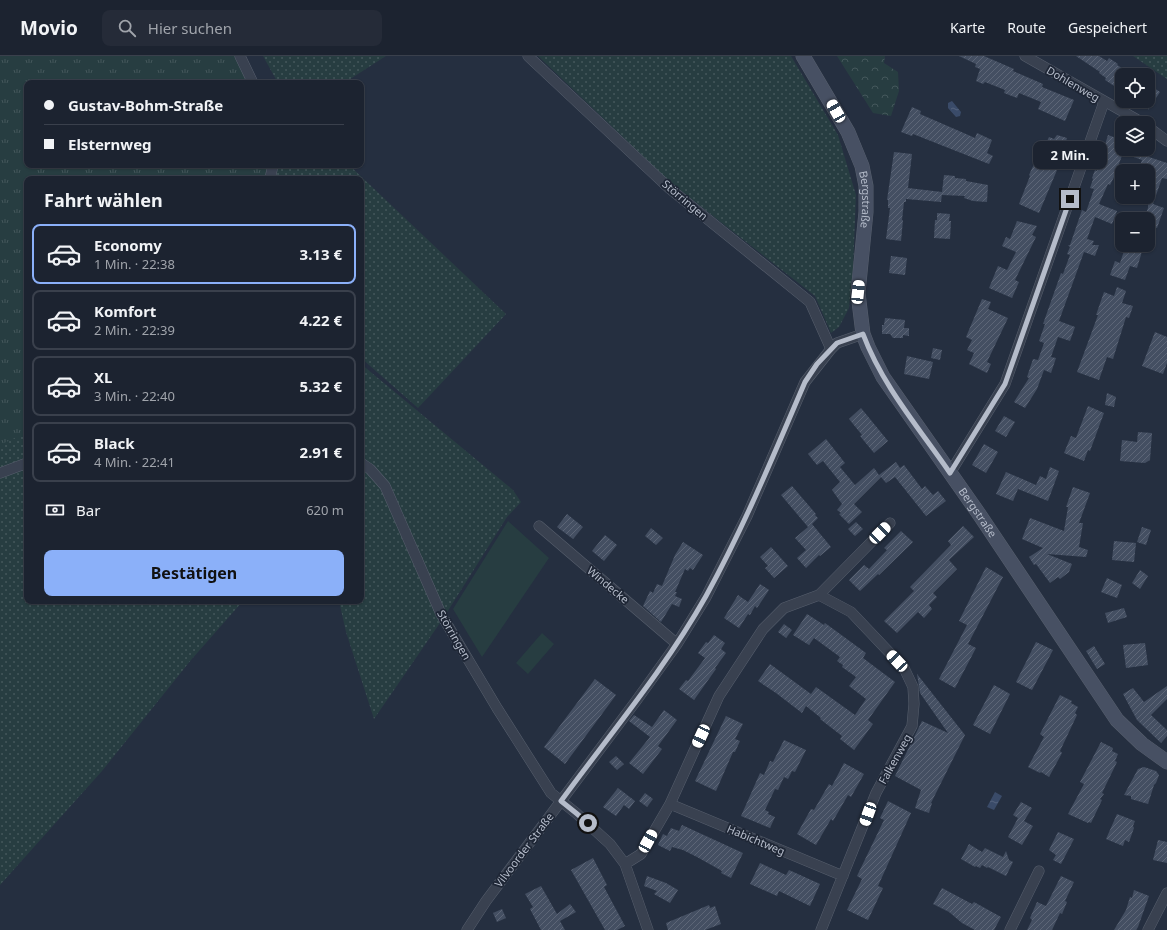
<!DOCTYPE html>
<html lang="de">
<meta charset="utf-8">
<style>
body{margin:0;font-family:"Noto Sans",sans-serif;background:#252b38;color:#f1f3f6;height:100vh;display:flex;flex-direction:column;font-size:15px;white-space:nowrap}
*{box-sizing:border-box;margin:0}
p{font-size:13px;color:#a0a4ab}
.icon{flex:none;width:22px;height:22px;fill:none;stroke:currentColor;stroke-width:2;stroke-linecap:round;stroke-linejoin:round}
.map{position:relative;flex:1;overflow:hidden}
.drawer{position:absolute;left:24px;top:120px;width:340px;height:428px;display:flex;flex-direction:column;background:#1c2330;border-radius:8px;box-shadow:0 1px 3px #0004,0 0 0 1px #3a404c}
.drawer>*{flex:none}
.guide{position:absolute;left:24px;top:24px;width:340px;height:88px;border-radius:8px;box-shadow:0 1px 3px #0004,0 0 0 1px #3a404c;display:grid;align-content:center;height:88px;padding:0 20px;background:#1c2330}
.tools{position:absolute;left:1115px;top:12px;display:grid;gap:8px}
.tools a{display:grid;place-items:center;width:40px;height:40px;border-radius:8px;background:#1c2330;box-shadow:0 1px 3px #0004,0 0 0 1px #3a404c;font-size:20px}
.end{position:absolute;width:18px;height:18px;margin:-9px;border:5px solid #b5bcca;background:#111;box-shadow:0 0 0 2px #111}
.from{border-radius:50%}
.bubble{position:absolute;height:28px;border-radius:8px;background:#1c2330;box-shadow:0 1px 3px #0004,0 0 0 1px #3a404c;font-size:13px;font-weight:700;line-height:28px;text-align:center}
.car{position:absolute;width:12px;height:24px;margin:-12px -6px;border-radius:5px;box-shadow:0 0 3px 1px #0007;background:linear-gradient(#fff 24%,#345 0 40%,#fff 0 76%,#345 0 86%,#fff 0)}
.guide b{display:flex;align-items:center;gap:14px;height:38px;font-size:15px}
.guide b+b{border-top:1px solid #3a404c}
.guide i{width:10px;height:10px;background:#f1f3f6}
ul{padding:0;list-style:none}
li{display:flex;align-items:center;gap:12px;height:60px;margin:0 8px 6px;padding:0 12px;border:2px solid #3a404c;border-radius:8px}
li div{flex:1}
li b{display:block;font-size:15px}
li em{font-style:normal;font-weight:700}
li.current{border-color:#8bb0f9}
li>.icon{width:36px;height:36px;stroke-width:1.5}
h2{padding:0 20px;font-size:18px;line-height:48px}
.pay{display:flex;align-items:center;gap:10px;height:44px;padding:0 20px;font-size:15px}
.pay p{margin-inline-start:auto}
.button{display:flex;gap:8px;margin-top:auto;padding:8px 20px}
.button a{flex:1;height:46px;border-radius:8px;background:#8bb0f9;color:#111;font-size:16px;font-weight:700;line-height:46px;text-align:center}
header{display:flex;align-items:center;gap:24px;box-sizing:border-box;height:56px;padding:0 20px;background:#1c2330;border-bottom:1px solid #3a404c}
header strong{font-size:19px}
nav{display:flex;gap:22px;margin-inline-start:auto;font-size:14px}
.search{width:280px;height:36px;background:#252b38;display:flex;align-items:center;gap:10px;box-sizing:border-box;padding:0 14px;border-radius:8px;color:#a0a4ab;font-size:15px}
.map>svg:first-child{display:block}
</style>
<header>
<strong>Movio</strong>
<div class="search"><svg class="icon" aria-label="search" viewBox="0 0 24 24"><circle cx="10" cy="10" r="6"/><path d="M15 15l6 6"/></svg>Hier suchen</div>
<nav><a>Karte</a><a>Route</a><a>Gespeichert</a></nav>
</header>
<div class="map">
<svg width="1167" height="874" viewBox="0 0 1167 874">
<defs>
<pattern id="grass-dots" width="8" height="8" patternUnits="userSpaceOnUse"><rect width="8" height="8" fill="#273d41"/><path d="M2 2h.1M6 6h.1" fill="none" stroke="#44575b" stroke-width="1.8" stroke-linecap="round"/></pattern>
<pattern id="forest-crowns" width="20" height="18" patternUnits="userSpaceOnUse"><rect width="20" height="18" fill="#273d41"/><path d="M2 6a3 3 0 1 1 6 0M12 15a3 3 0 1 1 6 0" fill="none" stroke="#44575b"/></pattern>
<pattern id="park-tufts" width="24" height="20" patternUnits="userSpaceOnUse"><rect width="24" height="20" fill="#273d41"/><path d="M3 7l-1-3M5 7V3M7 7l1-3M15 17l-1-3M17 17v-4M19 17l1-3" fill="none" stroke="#44575b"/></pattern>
<pattern id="water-ripples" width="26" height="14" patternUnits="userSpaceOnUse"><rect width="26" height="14" fill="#3a4b69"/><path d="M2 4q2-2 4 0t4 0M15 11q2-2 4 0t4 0" fill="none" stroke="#54637d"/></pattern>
<pattern id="building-hatch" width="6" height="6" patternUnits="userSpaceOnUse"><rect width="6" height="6" fill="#444f62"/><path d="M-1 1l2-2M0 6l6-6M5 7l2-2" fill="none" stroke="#5d6677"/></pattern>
</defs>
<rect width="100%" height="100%" fill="#252f40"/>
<!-- grass -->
<path fill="url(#grass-dots)" d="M263,0H386L344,27H278Z
M538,0H791L838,79L856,139L853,214L849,252L839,271L831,277L815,240L671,127Z
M1133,0H1167V23Z
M274,109H349L506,258L418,352L361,302V123H270Z
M361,308L513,434L521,446L507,461L444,561L399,455L361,404Z
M27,375V405L0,415V387Z
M27,409V545H243L191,604L102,715L0,829V419Z
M361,409L379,425L442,564L374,663L346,576L339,545H361Z"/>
<!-- forest -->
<path fill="url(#forest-crowns)" d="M837,0H885L884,7L898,16L899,35L891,60L873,57Z"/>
<!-- park -->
<path fill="url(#park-tufts)" d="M0,0H237L254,27H27V109H278L274,123H27V376L0,389Z"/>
<!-- pitch -->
<path fill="#273d41" d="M508,465L549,502L482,601L453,553Z
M542,577L554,588L528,618L516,607Z"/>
<!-- water -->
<path fill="url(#water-ripples)" d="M952,45L961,56L960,60L956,61L948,52V47Z
M995,736L1002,740L994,754L987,751Z"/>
<!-- building -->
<path fill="url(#building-hatch)" d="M959,0H984L1014,13L1013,15L1043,28L1042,31L1074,44L1065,65L1038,53L1041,46L1019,37L1017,42L1004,37L1005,34L985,26L983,28L976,25L980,13L975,11L976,8Z
M1076,0H1099L1107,5L1109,2L1118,8L1117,9L1122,12V35L1105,24L1106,22L1099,17L1100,16Z
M1148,28L1160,36L1148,54Z
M912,51L921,55L920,58L966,78L975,82L977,77L992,84L987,97L993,100L989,108L913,78L912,80L901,76Z
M1057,79L1067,82L1063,94L1065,95L1039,157L1019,148L1030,120L1029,119L1040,95L1042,96L1049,81L1054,83Z
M1108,79L1122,84V93H1146L1145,95L1151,97L1149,101L1167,107V123L1162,122L1153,148L1164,152L1157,172L1148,169V163H1144L1148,152V115H1146L1148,110L1141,107L1142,104L1123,97L1114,121L1110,129L1108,128L1099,148L1117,155L1112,168L1095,161L1087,183L1094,185L1092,189H1099L1095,200L1084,196L1059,265L1075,271L1070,285L1058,281L1051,301L1056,302L1051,317L1044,314L1037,333L1025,352L1014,346L1029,322L1027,321L1033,303L1038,304L1044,287L1039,285L1045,268H1043L1061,217L1063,218L1070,199L1067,198L1070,191L1068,189H1070L1082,154L1086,156L1094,133L1090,132L1093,123L1092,122L1095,114L1097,115Z
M894,96L912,98L908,132L942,136L944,119L955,120V122L966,123V125L988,129L987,146L973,145L964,142L965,140L942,139V138L941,146L906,143V146H904L902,164H903L901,185L886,183L890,152H888V144H887Z
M937,157L950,158L949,165H951L950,183L934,182L935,164H937Z
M1017,165L1037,170L1032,179L1036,181L1015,224L1019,226L1012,242L989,232L998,210L1007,214L1016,196L1002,190L1006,181L1010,183Z
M1126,189H1144L1137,212L1130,210L1125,224L1110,219L1115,205L1120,207Z
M891,200L907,202L905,219L889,217Z
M1117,231L1126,235L1122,247L1133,250L1129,262L1126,261L1113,303L1107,301L1099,324L1077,316L1098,259H1096L1104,236L1114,240Z
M982,243L991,246L988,253L1008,262L987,306L991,308L987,317L969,308L974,297L967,294L972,284L966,281Z
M885,262L905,264L904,272H909V280L903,279V282H893L890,278H882V269H884Z
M1155,276L1167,281V307L1163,318L1142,310Z
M933,292L942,294L940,304L931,302Z
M907,300L933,306L929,323L904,318Z
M1107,337L1116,341L1114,351L1105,349Z
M1088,350L1104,357L1090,395L1088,394L1084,405L1064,397L1071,380L1076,382Z
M861,352L888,385L874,397L860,380L862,379L849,363Z
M1004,360L1015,366L1006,381L995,375Z
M1138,376L1152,377L1150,404L1145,407L1120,405L1122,384L1137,386Z
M826,383L845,407L840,411L855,429L874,412L879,419L896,406L900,412L904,409L922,433L925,430L933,439L938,435L946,445L926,460L895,421L886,427L881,421L854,448L862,456L849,468L839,458L841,457L837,454L842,448L832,434L840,426L823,405L817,409L808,398Z
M984,388L998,396L986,417L972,409Z
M1050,411L1059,415L1048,445L1018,433L1013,445L996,438L1006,416L1036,429L1040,420L1046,423Z
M792,430L816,458L815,459L818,462L812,468L831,491L820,500L819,499L806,512L797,502L806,494L795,482L808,471L781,439Z
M1073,431L1090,437L1079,467H1083L1079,491L1088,494L1086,501L1047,498L1072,508L1069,516L1060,523L1058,521L1050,527L1036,508L1034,509L1029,501L1043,492L1022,483L1030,462L1064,475L1068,451H1066Z
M567,458L583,471L573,483L557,471Z
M856,466L863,473L855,480L848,473Z
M963,470L974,481L949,504L957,513L933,537L937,541L929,549L932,553L924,562L918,556L897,577L884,565L914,535L910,531L951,489L948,485Z
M1142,471L1151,474L1146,489L1137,486Z
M651,472L663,482L656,489L645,480Z
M901,475L913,486L879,519L878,518L860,535L849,524L864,509L869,513L887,494L884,492Z
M605,479L617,489L604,505L592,495Z
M1114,485L1136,487L1134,506L1112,504Z
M683,486L703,499L693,514L690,512L688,515L685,513L675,536H677L675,540L682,543L679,551L672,548L661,566L643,550L650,535L653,537L657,528L662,530L675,499Z
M771,491L788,510L774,522L765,512L768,510L760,501Z
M986,511L1003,521L968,588L976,592L955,632L939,623L967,569L959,565Z
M1140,514L1148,520L1140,533L1132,527Z
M1107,522L1122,529L1117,542L1101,536Z
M760,528L769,534L757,552L755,550L750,559L748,558L739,572L724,562L738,539L748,546Z
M1124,552L1127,561L1108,567L1105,557Z
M807,558L824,569L825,567L866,597L863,602L895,626L868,664L873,668L854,694L840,683L842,680L820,663L821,662L806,650L802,657L776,637L758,625L770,608L811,638L816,631L855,659L866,643L849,630L856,621L842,611L843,609L837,605L840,601L814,582L809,589L793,579Z
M784,568L792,574L786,582L778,576Z
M714,579L725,587L721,593L726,597L715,612L716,613L694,644L679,633L686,624L688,625L705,602L698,597L706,586L708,587Z
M1036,586L1053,594L1032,634L1016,626Z
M1145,587L1148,609L1126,612L1123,589Z
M1094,590L1105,608L1097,613L1086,595Z
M917,618L965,679L931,747H932L929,757L915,752L921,734L895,720L922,665L948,677L920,637Z
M595,623L616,639L565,708L544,691Z
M994,629L1010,638L990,678L973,669Z
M1167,630V643L1151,659L1167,674V680L1161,687L1137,664L1123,638L1133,632L1144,646Z
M1060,639L1072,645L1071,647L1078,651L1075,657L1077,659L1060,695L1062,697L1049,721L1041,716L1040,717L1028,711L1044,681L1040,678Z
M664,654L677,664L658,690L662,693L643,718L629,707L650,681L629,665L634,659L652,671Z
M726,660L743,668L735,683L740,685L735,696H733L716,735L695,725Z
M784,684L806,694L795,716L792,715L788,723L784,721L778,734L775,733L765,754L769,756L768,758L775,761L770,772L741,760L760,717L764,719L770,705L773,706Z
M1101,686L1113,692L1112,695L1118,698L1115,705L1117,706L1102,737L1104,738L1100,743L1102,744L1091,767L1089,766L1088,767L1068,758L1084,728L1080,726Z
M616,700L624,708L617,714L609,706Z
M844,707L864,718L851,741L848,739L833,765L831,763L816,789L797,778L811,753L814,754L829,728L832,730Z
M1144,711L1156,715L1159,719L1156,727L1154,729L1148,748L1131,743V740L1124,739L1138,713Z
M618,732L635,745L629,753L624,749L616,760L603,751Z
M645,737L653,743L647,751L639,745Z
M888,745L911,757L878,830L883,832L868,864L847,854L862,823L857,820L884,764L880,762Z
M1021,746L1032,752L1024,765L1033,770L1022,789L1008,781L1018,762L1013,759Z
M1117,758L1135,765L1133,770L1134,772L1129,786L1125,784L1123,790L1106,783Z
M682,769L743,797L731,822L721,817L722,815L697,801L683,794L672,791L670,795L658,789L663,778L667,780L671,772L679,775Z
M1058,776L1074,783L1061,808L1053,804L1056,799L1049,794Z
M1158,784L1167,786V807L1153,804Z
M969,788L982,796L985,792L1003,801L1006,795L1009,804L1013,806L1006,820L988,811L987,812L982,809L980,812L976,810L975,811L961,803Z
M593,802L607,829L604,831L625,870L617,874H605L571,814Z
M760,807L786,819L789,814L820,828L810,850L779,835L777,840L750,828Z
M647,820L666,827L678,834L670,847L654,838L657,835L644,830Z
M1061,820L1074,826L1065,845L1067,846L1062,858L1060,857L1052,874H1027L1032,864L1030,862L1037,846L1046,850Z
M541,830L557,858L570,848L576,856L560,865L565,874H541L530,853L533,851L525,838Z
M942,832L972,848L974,846L1001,861L994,874H975L962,867L949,856L933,848Z
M1134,834L1149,840L1138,871L1136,874H1114L1126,854L1130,841L1132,842Z
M709,849L710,852L715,850L721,868L705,874H668L666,867Z
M502,853L506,862L497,866L493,857Z"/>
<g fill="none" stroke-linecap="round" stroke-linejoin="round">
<!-- street casing -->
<g stroke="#575f6d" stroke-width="11">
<path id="street" d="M240,0L253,27
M528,0L669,132L810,246L831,293
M1025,0L1143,67
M1148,71L1167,85
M270,123L273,109
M361,407L370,413L385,430L441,558L497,652L551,737L576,757L610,788L625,808L648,874
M0,417L27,407
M950,417L1005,328L1104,46
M539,470L677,588
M819,539L890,467
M670,748L843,820
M625,808L641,798L670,748L719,640L763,573L784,552L819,539L851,556L904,612L913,631L914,648L912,670L876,737L821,874
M467,874L486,845L636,645L677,588L706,541L747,460L805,326L831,293L837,287L863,278
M1010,874L1039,815
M1148,874L1167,837"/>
</g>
<!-- secondary casing -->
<g stroke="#575f6d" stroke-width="15">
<g id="secondary">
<path id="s1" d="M803,0L848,76L862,110L866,130V156L858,237L863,278L868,291L883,321L979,458L1117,664L1142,688L1167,706"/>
</g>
</g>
<!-- street -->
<use href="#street" stroke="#394150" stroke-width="10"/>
<!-- secondary -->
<use href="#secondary" stroke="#475063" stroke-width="14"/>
</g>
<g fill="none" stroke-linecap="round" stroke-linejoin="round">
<!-- route -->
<path stroke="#b5bcca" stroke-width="5" d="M588,767L576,757L561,745C610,678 665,613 706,540C744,471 774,398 805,326L817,308L837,287L863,278C882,329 919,372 950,417L1005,328L1070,143"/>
</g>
<g text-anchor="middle" stroke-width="3.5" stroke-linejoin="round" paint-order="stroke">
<!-- street labels -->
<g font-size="11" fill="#b5bcca" stroke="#1e2635">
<text transform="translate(1073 28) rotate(30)" y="4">Dohlenweg</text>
<text transform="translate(685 144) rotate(40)" y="4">Störringen</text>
<text dy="4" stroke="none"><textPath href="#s1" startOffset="159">Bergstraße</textPath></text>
<text dy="4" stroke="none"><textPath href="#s1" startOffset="507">Bergstraße</textPath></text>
<text transform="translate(608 529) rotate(40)" y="4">Windecke</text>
<text transform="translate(454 579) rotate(60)" y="4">Störringen</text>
<text transform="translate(895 703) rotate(-61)" y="4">Falkenweg</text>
<text transform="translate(756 784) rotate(23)" y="4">Habichtweg</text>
<text transform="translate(524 794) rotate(-53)" y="4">Vilvoorder Straße</text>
</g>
</g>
</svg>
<div class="tools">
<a><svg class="icon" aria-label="locate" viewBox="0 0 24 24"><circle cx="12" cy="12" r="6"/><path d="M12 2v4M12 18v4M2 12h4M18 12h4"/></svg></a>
<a><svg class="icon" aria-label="layers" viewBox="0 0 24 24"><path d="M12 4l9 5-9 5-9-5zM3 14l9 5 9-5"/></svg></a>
<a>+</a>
<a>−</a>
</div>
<i class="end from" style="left:588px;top:767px"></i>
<i class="end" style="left:1070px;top:143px"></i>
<div class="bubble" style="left:1033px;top:85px;width:74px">2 Min.</div>
<i class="car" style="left:836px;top:55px;rotate:330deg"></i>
<i class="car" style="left:858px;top:236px;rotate:6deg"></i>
<i class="car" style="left:880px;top:477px;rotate:45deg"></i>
<i class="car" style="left:897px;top:605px;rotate:317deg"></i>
<i class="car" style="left:701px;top:680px;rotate:205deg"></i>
<i class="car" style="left:868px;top:758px;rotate:200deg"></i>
<i class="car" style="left:648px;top:785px;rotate:29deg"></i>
<div class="guide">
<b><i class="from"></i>Gustav-Bohm-Straße</b>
<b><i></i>Elsternweg</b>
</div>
<section class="drawer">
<h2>Fahrt wählen</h2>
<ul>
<li class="current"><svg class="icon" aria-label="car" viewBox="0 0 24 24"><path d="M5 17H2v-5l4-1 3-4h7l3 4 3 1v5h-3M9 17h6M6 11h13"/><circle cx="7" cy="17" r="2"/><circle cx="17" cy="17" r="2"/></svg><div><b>Economy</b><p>1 Min. · 22:38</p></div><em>3.13 €</em></li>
<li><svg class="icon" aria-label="car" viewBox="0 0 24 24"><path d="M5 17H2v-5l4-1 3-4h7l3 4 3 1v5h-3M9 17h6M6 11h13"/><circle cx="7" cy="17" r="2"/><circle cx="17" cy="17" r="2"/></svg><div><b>Komfort</b><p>2 Min. · 22:39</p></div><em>4.22 €</em></li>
<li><svg class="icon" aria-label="car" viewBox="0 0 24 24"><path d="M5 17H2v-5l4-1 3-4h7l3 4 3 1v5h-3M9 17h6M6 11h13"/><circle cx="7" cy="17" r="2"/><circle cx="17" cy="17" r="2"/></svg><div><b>XL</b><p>3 Min. · 22:40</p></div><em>5.32 €</em></li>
<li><svg class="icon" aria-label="car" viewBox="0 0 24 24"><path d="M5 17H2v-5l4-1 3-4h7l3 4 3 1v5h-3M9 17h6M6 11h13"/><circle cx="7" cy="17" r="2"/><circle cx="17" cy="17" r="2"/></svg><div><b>Black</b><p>4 Min. · 22:41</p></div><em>2.91 €</em></li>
</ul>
<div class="pay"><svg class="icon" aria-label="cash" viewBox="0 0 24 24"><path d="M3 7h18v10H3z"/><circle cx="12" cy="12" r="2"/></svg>Bar<p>620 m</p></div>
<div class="button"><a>Bestätigen</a></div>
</section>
</div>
